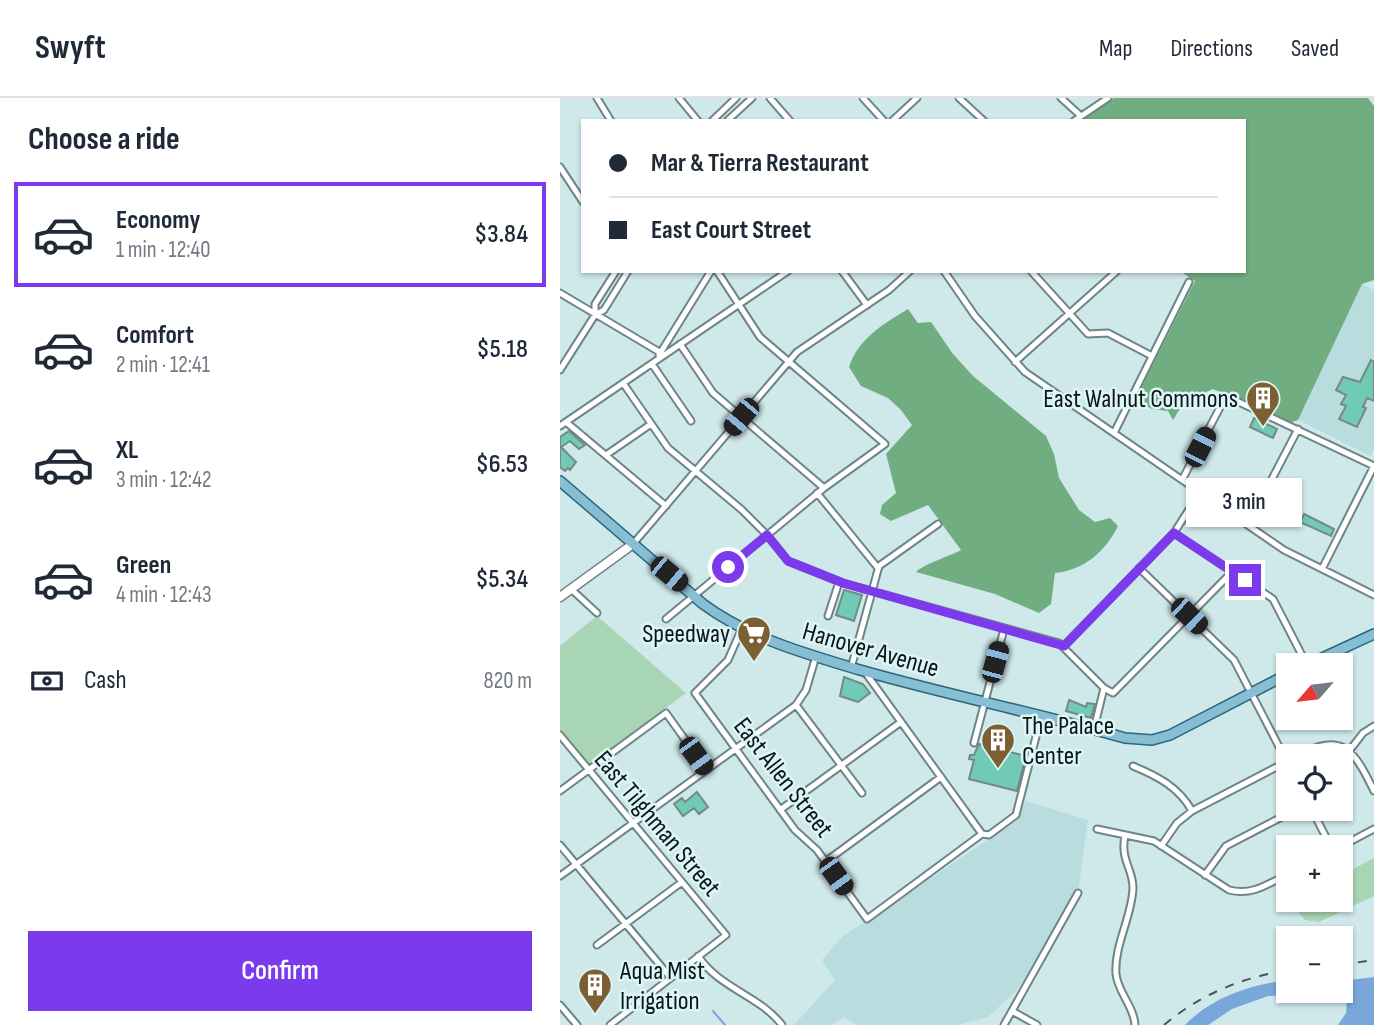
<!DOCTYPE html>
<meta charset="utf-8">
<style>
body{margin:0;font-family:"Sofia Sans Condensed",sans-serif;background:#f2f2f3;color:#1f2937;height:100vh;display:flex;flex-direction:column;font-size:26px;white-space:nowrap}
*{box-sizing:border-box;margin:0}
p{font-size:23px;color:#747a83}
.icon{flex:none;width:38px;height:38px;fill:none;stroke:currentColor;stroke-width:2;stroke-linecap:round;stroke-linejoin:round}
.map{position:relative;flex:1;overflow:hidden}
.panel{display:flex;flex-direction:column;background:#fff;width:560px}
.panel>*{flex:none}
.top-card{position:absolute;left:21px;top:21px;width:665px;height:154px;border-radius:0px;box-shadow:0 2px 5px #0004;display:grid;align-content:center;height:154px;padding:0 28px;background:#fff}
.needle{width:46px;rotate:242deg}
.tools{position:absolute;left:716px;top:555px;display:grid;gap:14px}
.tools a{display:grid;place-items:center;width:77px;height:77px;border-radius:0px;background:#fff;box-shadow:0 2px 5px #0004;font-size:35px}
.end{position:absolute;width:32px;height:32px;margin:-16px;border:9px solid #7c3aed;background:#fff;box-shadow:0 0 0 4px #fff}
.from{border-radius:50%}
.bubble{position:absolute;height:49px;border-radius:0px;background:#fff;box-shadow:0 2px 5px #0004;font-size:23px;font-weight:600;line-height:49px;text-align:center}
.car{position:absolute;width:21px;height:42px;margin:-21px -10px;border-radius:9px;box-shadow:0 0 5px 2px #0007;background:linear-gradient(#222 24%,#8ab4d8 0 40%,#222 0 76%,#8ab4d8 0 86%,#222 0)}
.top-card b{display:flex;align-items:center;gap:24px;height:66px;font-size:26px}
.top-card b+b{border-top:2px solid #e0e1e3}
.top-card i{width:18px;height:18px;background:#1f2937}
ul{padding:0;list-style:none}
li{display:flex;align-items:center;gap:21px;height:105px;margin:0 14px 10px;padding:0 14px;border:4px solid transparent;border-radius:0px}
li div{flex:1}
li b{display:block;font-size:26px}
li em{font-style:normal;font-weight:600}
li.active{border-color:#7c3aed}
li>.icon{width:63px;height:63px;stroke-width:1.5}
h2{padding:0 28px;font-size:32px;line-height:84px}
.pay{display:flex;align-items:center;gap:18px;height:77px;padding:0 28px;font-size:26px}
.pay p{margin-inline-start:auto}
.button{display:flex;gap:14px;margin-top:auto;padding:14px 28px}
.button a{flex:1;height:80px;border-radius:0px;background:#7c3aed;color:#fff;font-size:28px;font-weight:600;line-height:80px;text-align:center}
header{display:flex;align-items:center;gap:42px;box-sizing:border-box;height:98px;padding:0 35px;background:#fff;border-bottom:2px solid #e0e1e3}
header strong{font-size:33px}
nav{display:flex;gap:38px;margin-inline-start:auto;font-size:24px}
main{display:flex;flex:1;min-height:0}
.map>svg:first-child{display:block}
</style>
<header>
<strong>Swyft</strong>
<nav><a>Map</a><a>Directions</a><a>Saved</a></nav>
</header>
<main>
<section class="panel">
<h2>Choose a ride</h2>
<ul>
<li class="active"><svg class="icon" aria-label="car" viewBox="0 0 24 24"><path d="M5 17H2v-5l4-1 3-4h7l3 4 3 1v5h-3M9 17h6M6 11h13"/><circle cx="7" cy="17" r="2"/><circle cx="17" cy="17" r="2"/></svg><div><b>Economy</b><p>1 min · 12:40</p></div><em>$3.84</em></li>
<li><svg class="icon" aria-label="car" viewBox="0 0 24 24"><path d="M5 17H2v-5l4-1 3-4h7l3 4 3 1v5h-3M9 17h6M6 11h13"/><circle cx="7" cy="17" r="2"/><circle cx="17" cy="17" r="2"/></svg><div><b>Comfort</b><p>2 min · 12:41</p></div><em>$5.18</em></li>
<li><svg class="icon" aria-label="car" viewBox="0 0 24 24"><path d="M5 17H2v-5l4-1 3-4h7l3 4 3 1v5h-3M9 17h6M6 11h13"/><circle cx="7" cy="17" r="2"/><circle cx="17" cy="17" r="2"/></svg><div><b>XL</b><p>3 min · 12:42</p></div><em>$6.53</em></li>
<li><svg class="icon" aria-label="car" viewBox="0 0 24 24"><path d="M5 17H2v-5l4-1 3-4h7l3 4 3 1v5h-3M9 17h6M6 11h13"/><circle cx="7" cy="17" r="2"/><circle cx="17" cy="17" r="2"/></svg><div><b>Green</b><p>4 min · 12:43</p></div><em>$5.34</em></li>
</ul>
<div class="pay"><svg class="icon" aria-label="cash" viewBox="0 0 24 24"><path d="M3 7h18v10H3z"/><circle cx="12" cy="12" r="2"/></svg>Cash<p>820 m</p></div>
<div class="button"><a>Confirm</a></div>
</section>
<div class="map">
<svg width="814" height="927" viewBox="0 0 814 927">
<rect width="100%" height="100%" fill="#cfe8ea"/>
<!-- built -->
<path fill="#b9dcdf" d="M802,186L814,192V351L811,358L738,322Z
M465,703L528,722L519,788L459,890L428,919L397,927H296L284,919L272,927H234L275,882L262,862L282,839L459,721Z"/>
<!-- green -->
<path fill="#a8d5b3" d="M37,518L126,595L29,667L0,632V548Z
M783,754L793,771L814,760V798L759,824L745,822L734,809L737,802H780L781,755Z"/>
<!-- forest -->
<path fill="#70ae81" d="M554,0H808L814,8V182L802,186L738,322L729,325L653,291L624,304L613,322L608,313L592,311L575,302L635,183L620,173H684V23H520Z
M348,211L358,225L371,224L393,256L413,278L486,338L494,356L499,380L519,412L535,424L550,420L558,428C545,454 524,472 495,475L491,506L479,515L435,496L356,474C362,467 390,458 401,452L368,407L331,423L320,416L322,407L336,395L326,356L352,327L341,312L328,300L301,288L289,269C298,241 323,226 348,211Z"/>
<!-- water -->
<path fill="#79a7dc" d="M814,879V927H778L786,915L787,901L759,895L708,898L672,911L648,927H625C652,899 690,887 728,882V892H780L781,883Z"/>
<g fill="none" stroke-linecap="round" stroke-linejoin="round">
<!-- stream -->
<path stroke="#79a7dc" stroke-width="2" d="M153,913L165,927"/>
</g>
<!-- building -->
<path fill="#71cab5" stroke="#748a84" stroke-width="2" d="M811,262L814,264V303L807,300L803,309L806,310L797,329L779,321L786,308L781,306L786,297L776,292L783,279L800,284Z
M694,320L717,331L713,340L690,329Z
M9,333L25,347L19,351L10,343L1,349L16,364L10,372L8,370L5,373L0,369V339Z
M744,416L774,431L771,438L740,424Z
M284,492L302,497L294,523L276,517Z
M284,579L303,586L310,595L298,604L280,598Z
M509,602L526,609L527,605L535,606L531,620L506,613Z
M419,646L430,649L431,654L440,657L442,652L466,658L457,693L409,681L414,662L409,661L410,657H414Z
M137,694L148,709L139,716L134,710L123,718L114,706L122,700L125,704Z"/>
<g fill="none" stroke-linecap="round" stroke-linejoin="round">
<!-- minor casing -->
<g stroke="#6e8587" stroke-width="9">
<path id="minor" d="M37,0L51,23
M119,0L138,23
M210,0L230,23
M303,0L324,23
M399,0L424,23
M501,0L521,18
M152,23L176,0
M167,23L192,0
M332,23L357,0
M514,23L548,0
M0,69L23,104
M282,173L307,207
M384,173L415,218L465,274L724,452L814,497
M471,173L528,236L548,235L592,258
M0,195L101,255
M35,217V206L56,173
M120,246L153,295L264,390
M99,257L151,173
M455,264L557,173
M92,266L131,323
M0,272L35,217L44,212L68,173
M63,285L108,350L182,412L207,437L228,463L283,485L499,545L544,590L553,595L672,474
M6,324L106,408
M0,328L228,173
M554,335L629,184
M46,357L91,326
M622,382L666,298L814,368
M257,395L318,470
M688,427L738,331
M614,435L713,501L747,567
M73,446L237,254L329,192L350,173
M579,470L674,562L728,666
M762,471L814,368
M11,491L37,515
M268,518L279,484
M106,521L264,390L325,346L200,239L157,173
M182,530L168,562L135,595L235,732L257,752L307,821L422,736L429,737L456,717L481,619
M504,548L614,435L640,394
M291,570L319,468L378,426
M305,574L422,736
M236,607L302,695
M534,631L544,590
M0,637L166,837L50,927
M414,645L444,531
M790,652L803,635L814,628
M737,658C783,633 794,652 814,693
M573,668C597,678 619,689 632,713
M0,693L106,615L146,671
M751,710L771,749
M220,712L341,624
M537,731L594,743L669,792C692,798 708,786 728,776
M565,737C560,763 573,770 573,790C572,819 554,847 556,876C558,895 574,908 575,927
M0,747L110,879
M601,748L617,725L632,713L728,663
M780,749L814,731
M265,764L381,679
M645,777L666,748L739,710
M0,778L236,607L246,592L256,558
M37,847L122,784
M138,858C160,891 199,897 222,927
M0,907L17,927
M452,913L477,927
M444,927L518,795"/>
</g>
<!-- secondary casing -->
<g stroke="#6e8587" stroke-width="11">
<path id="secondary" d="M0,499L73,446"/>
</g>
<!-- primary casing -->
<g stroke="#29677e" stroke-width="12">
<path id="primary" d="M0,383L143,506C189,540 246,556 300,572C388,597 477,615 565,640L592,642L610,637L728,576
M747,567L814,536"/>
</g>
<!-- minor -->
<use href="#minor" stroke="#fff" stroke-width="5"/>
<!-- secondary -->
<use href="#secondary" stroke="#fff" stroke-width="8"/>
<!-- primary -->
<use href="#primary" stroke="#88bed3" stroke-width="9"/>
<!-- rail -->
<path stroke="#465455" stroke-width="2" stroke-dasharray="9 9" stroke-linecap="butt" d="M780,867L814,862
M604,927C641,896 681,880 728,872"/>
</g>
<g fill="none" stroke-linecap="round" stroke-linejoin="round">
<!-- route -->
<path stroke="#7c3aed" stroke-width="9" d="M168,469L207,437L228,463L283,485L504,548L614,435L685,482"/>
</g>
<!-- icons -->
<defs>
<g id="building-pin" transform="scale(1.75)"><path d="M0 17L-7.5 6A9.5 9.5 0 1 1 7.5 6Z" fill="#7c6033" stroke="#dcf5f7"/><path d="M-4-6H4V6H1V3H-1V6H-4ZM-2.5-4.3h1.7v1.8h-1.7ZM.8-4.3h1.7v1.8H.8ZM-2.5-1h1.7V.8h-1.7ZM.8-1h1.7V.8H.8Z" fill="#fff"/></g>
<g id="supermarket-pin" transform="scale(1.75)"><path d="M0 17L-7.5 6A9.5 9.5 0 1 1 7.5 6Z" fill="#7c6033" stroke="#dcf5f7"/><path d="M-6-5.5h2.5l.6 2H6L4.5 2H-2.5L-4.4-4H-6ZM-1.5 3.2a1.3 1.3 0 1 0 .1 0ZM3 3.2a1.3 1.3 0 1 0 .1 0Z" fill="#fff"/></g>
</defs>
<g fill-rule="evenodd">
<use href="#building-pin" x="703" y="300"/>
<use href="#supermarket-pin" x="194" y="535"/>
<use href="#building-pin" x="438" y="642"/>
<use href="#building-pin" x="35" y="887"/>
</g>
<g text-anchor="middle" stroke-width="5" stroke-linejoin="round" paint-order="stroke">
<!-- poi labels -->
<g font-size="26" fill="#0c1516" stroke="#dcf5f7" text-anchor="end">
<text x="678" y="309">East Walnut Commons</text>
<text x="170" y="544">Speedway</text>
<text x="462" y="636" text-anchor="start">The Palace<tspan x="462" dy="30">Center</tspan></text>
<text x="60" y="881" text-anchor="start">Aqua Mist<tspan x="60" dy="30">Irrigation</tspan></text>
</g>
<!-- street labels -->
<g font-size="26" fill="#0c1516" stroke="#dcf5f7">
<text transform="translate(311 551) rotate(16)" y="9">Hanover Avenue</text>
<text transform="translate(224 679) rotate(52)" y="9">East Allen Street</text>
<text transform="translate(98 725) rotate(50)" y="9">East Tilghman Street</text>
</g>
</g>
</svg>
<div class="tools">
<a><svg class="needle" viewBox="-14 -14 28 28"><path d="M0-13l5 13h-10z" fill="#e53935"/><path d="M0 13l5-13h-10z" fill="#747a83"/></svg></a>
<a><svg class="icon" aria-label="locate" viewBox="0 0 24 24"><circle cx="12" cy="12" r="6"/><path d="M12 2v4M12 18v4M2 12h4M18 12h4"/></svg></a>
<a>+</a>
<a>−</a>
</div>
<i class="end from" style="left:168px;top:469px"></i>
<i class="end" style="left:685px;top:482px"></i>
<div class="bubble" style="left:626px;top:380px;width:116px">3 min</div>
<i class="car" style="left:181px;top:319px;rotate:220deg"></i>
<i class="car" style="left:640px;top:349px;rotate:27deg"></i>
<i class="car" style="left:109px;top:476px;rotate:130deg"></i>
<i class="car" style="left:629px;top:518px;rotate:134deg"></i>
<i class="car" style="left:435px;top:564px;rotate:15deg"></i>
<i class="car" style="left:136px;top:658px;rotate:144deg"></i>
<i class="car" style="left:276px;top:778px;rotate:144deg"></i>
<div class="top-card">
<b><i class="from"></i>Mar &amp; Tierra Restaurant</b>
<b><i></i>East Court Street</b>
</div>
</div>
</main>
